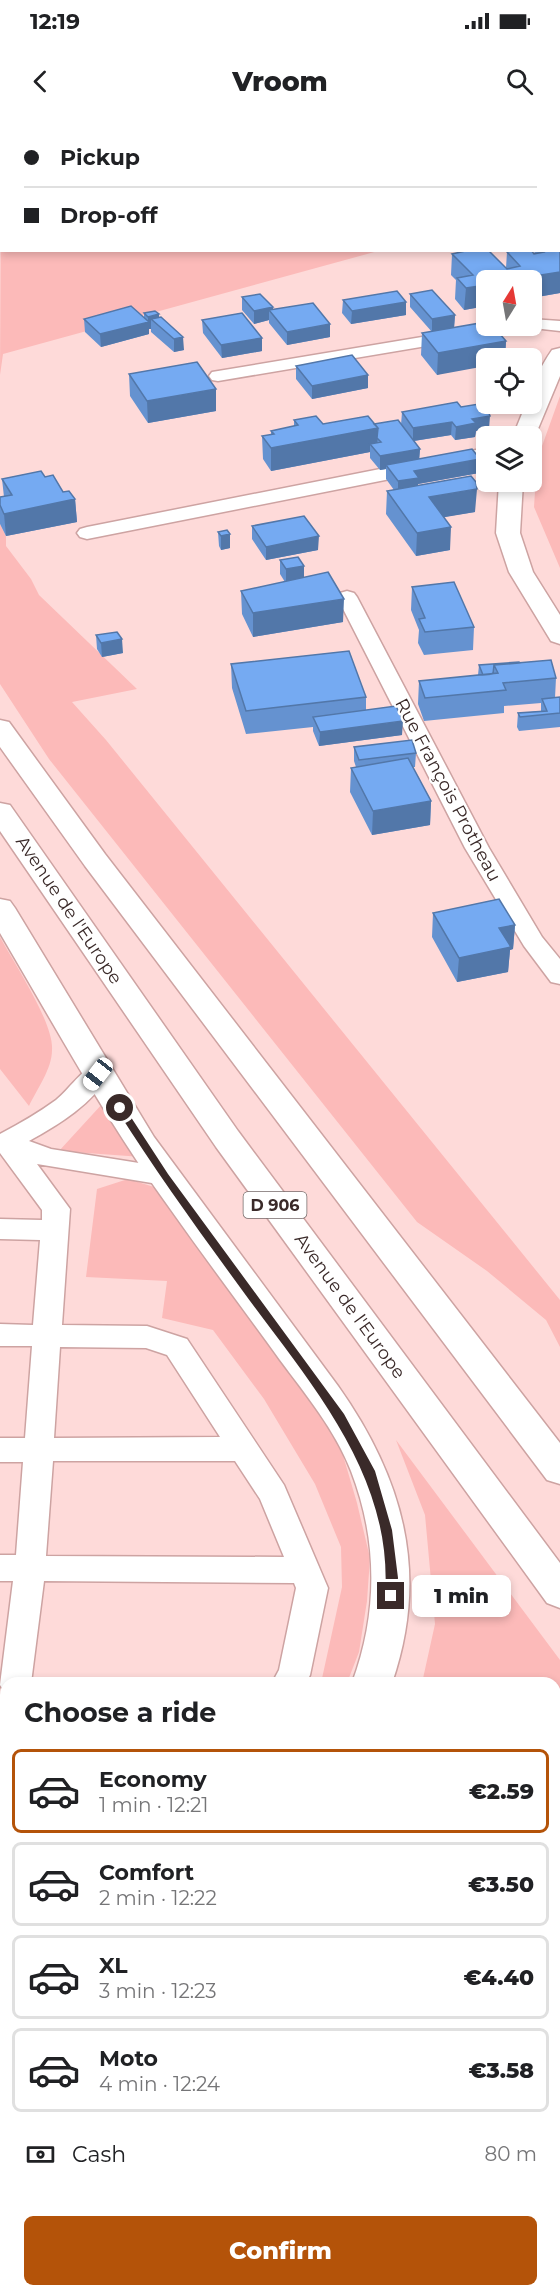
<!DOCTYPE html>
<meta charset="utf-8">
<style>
body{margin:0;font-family:Montserrat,sans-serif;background:#f2f2f2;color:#202124;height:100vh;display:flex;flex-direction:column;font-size:22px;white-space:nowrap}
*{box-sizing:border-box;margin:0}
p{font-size:20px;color:#757577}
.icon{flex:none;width:33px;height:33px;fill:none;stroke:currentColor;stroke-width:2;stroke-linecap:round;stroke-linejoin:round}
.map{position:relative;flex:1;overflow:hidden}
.panel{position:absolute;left:0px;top:1557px;width:561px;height:620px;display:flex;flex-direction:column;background:#fff;border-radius:18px 18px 0 0;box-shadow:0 3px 9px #0003}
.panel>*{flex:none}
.guide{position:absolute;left:0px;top:0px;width:561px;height:132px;box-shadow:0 3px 9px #0003;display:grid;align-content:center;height:132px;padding:0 24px;background:#fff}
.needle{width:39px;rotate:11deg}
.controls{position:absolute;left:476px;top:150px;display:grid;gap:12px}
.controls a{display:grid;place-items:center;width:66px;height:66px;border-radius:9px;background:#fff;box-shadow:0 3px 9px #0003;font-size:30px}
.end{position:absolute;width:27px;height:27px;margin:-14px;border:8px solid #3a2a29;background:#fff;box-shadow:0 0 0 3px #fff}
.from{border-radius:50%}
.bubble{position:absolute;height:42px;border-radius:9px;background:#fff;box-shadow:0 3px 9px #0003;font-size:20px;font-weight:800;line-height:42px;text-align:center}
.car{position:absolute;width:18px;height:36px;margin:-18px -9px;border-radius:8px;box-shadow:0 0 4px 2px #0007;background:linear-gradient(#fff 24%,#345 0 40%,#fff 0 76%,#345 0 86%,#fff 0)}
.guide b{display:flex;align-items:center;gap:21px;height:57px;font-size:22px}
.guide b+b{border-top:2px solid #e0e0e0}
.guide i{width:15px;height:15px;background:#202124}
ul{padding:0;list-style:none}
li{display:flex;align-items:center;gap:18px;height:84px;margin:0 12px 9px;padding:0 12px;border:3px solid #e0e0e0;border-radius:9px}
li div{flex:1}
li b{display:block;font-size:22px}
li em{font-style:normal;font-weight:800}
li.selected{border-color:#b45309}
li>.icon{width:54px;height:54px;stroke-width:1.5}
h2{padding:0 24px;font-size:27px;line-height:72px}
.pay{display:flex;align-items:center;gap:15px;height:66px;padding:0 24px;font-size:22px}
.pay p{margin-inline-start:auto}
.button{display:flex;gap:12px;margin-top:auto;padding:12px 24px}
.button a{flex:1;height:69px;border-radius:9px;background:#b45309;color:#fff;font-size:24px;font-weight:800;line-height:69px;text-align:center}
.status{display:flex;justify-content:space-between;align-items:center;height:42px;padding:0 30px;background:#fff;direction:ltr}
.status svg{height:16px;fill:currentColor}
header{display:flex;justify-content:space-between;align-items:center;height:78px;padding:0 24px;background:#fff;font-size:27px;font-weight:800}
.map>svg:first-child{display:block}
</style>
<div class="status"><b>12:19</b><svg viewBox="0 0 49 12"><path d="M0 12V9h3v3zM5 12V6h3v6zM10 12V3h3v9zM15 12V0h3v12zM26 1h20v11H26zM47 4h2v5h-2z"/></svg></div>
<header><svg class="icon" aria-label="back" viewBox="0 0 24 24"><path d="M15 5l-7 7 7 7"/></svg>Vroom<svg class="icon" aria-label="search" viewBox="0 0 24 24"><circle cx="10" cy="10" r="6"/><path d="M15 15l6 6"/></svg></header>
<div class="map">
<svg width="560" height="2176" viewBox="0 0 560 2176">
<rect width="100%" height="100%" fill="#fedad9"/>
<!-- green -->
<path fill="#fcbab9" d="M46,0H560V69V2Z
M1,69L2,130L378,131L3,234L0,255Z
M560,276V448L534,387L537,340Z
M0,404L6,416V426L31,459L39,475L137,569L72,582L106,620L560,1180V1227L546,1200L487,1151L417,1102L49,639L0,564Z
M0,817C14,843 54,903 52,930C52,949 37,969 29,986L0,949Z
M103,983L142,1037L59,1031Z
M128,1059L164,1070L340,1325L357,1383L370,1438L367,1481L359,1532L347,1563H321L342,1467L341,1427L315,1364L264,1279L213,1210L162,1198L167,1161L86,1157L97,1069Z
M396,1320L560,1540V1690L555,1693V1563H422L435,1504L425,1395Z"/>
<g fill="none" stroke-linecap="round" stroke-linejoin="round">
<!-- lane casing -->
<g stroke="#cda3a2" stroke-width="3">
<path id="lane" d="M531,199L560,201V211L524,207L516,211L218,261L212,260L209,256L212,252L488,206H531Z
M486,328V340L87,419L80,417L77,413L80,409L87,407Z
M347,471L354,473L357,477L489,728L542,817L560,839V864L551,862L524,826L465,728L337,477L340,473Z
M98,944L107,947L111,953C92,984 60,1004 29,1021L51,1029L164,1047L173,1049L177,1056L173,1063L164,1065L37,1044L70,1089L62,1205L147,1206L187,1219L284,1365L328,1468L310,1555L306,1563H272L279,1550L296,1468L294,1463L44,1461L31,1563H6V1574L0,1565L13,1461H0V1435H16L23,1342H0V1318H25L32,1226H0V1204L33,1205L40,1120L0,1119V1099L42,1100V1090L0,1033V1014C19,1004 38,993 56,980C70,969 81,949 98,944ZM60,1227L146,1228L167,1235L220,1317L54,1318ZM53,1341H235L260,1379L284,1437L46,1436Z
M6,1616V1714H0V1618Z
M266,2170H304L305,2176H267Z"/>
</g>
<!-- street casing -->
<g stroke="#cda3a2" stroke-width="3">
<path id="street" d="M560,228V256L535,316L531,321V316H513L526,284H531C531,264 541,246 552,230Z
M499,362H523L520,413L533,452L560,495V524L551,521L509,452L496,413Z"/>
</g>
<!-- secondary casing -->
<g stroke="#cda3a2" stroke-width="3">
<path id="secondary" d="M0,779L10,781L15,788L154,1017L338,1266C403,1358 430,1453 392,1563H352C378,1493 378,1421 351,1351C335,1310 306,1275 280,1240C244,1190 207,1141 171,1090C107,1002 55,906 0,813Z
M560,1716V1754L555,1756V1718Z
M6,1785V1825L0,1826V1786Z
M560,1834V1874L555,1875V1835Z
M65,2170H122L120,2176H62Z"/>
</g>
<!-- primary casing -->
<g stroke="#cda3a2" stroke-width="3">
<path id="primary" d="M0,600L9,602L105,734L560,1323V1364L547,1360L85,746L0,627Z
M0,683L10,685L238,1011L560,1443V1488L547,1483L216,1027L0,711Z"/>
</g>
<!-- lane -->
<use href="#lane" fill="#fff" fill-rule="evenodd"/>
<!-- street -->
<use href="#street" fill="#fff" fill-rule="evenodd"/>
<!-- secondary -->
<use href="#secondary" fill="#fff" fill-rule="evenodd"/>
<!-- primary -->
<use href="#primary" fill="#fff" fill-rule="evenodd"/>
</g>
<!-- wall -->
<path fill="#6592d0" d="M560,110V173L464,190L455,179L456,160L451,155L452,134L506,148L507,132L534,134L535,130H560Z
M410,174L455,195L454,208L506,221L505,238H486L437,255L421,235L422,213L432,212L410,187Z
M242,177L273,189L330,217L287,225L269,203V200L254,204L242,190Z
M343,180L406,182V195L351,204L342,193Z
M144,193L159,194V197L184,230L174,232L151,212V209H149V214L101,227L85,212L84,199L144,198Z
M202,200L262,218V231L222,238L203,213Z
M296,246L368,268L312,279L296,259Z
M129,254L216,291L148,303L130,276Z
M461,287L489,309L476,311L475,317L455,320L451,315L414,321L420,329L419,339L479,353L418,364V366L475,392L443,397L450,430L416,436L386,394L387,371L394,370L386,359V349L380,350L370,338V332L271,351L263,339L262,316L271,315V311L294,306V300L323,304L401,305L402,292Z
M45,357L63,372L75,379L77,402L6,416L0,404V377H4L2,359Z
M252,406L318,430L266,440L252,419Z
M218,412L230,414V428L221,430L219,426Z
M280,440L304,446V458L343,502L253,517L242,494L241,471L285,462L280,454Z
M412,467L474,507L473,530L424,535L418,523L419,510L411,490Z
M96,515L123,533L102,537L97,529Z
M520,543L556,558L555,578L560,577V607L519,611L517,607L518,593L541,591V583L504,586V593L424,601L418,584L419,561L478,555L479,545Z
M231,544L366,577V590L402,615L319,626L313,611V607L246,614L232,568Z
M354,627L416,633L415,647H413L431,681L430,705L372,715L350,672L351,648L356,647L354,641Z
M433,793L515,805L513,829L510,830L508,852L457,862L432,817Z
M417,2170H555L560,2176H419Z"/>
<!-- shaded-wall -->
<path fill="#5277a9" d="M560,152V173L531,178V160H509Z
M486,165V186L464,190L466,168Z
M406,182V195L351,204L352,191Z
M273,187V194L269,190V200L254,204V191Z
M159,194V206L151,199V209H149V214L101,227L100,214L148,202V197Z
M455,195L454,208L432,212V199Z
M330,204V217L287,225V212Z
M183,217L184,230L174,232V219Z
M262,218V231L222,238L221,225Z
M506,221L505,238H486V246L437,255L438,233Z
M368,255V268L312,279V266Z
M216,269V291L148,303L147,281Z
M490,296L489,309L476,311L475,317L455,320L456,307L472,299Z
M452,302L451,315L413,321V308Z
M378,308L377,331L370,324V332L271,351V328Z
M420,329L419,342L386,345V349L380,350V336Z
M480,339L479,353L418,364V371L398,375V361L414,351Z
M477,369L475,392L428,400L429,377Z
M75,379L77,402L6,416L4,394Z
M451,407L450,430L416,436L417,413Z
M230,414V428L221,430V416Z
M319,416L318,430L266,440V427Z
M304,446V459L286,462V449Z
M344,479L343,502L253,517V493Z
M122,519L123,533L102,537L101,523Z
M403,601L402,615L319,626L320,612Z
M431,681L430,705L372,715L373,691Z
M515,805L513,829L510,830L508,852L457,862L459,838L499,808Z"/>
<!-- building -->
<path fill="#75aaf2" stroke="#5277a9" stroke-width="1.5" d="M560,129V152L509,160H486V165L466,168L457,158L473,155L452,134L470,130H488L507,149L520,146L507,132L516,130H531L534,134L544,132L542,130H560Z
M432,170L455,195L432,199L410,174Z
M397,171L406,182L352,191L343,180Z
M260,174L273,187L254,191L242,177Z
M313,183L330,204L287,212L269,190Z
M131,186L149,202L100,214L84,199Z
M155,191L159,194L148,197L144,193Z
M242,193L262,218L221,225L202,200Z
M161,197L183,217L174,219L151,199Z
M486,202V206H493L506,221L438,233L422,213Z
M352,235L368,255L312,266L296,246Z
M197,242L216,269L147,281L129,254Z
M457,282L461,287L485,283L490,296L472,299L476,303L456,307L452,302L413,308L402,292Z
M316,296L323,304L368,296L378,308L271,328L262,316L274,314L271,311L298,305L294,300Z
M398,300L420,329L380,336L370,324L381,322L377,318L378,308L374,304Z
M472,329L480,339L414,351L419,358L398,361L386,345Z
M41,351L45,357L53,355L63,372L69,371L75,379L4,394L0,385V377L12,375L2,359Z
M471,356L476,362L477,369L429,377L451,407L417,413L387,371Z
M304,396L319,416L266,427L252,406Z
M227,410L230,414L221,416L218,412Z
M298,437L304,446L286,449L280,440Z
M328,452L344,479L253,493L241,471Z
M454,462L474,507L425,512L419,499L425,498L412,467Z
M117,512L122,519L101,523L96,515Z
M349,531L366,577L246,591L231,544Z
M551,540L556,558L503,563L506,570L425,578L419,561L498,553L494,545Z
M519,542L520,543L494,545L493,554L483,555L479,545Z
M560,577V593L520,597L518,593L547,591L542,579Z
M396,586L403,601L320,612L313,597Z
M412,620L416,633L359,640L354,627Z
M408,638L431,681L373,691L351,648Z
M499,779L515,805L499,808L511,827L459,838L433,793Z
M560,1961V2176H434L431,2170H555V1964Z"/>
<!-- route -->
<path fill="#3a2a29" d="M117,985H123L168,1054L344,1294L375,1351L392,1410L398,1458L395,1479L391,1480L385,1476C394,1354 308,1261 242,1170C199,1111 156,1052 117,990Z"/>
<g text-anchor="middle" stroke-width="4.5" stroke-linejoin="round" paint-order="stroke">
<!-- shield labels -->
<rect fill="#fff" stroke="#756a69" stroke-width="1.5" x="243.5" y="1072" width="63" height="26" rx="4.5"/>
<g font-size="16" font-weight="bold" fill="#3a2a29">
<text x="275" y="1091">D 906</text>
</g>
<!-- street labels -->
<g font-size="18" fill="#3a2a29" stroke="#fff">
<text transform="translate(448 670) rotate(62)" y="6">Rue François Protheau</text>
<text transform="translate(69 790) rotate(56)" y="6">Avenue de l'Europe</text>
<text transform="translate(350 1186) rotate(54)" y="6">Avenue de l'Europe</text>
</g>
</g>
</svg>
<div class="controls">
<a><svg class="needle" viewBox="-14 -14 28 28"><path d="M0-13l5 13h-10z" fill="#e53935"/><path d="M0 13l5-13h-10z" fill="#757577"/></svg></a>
<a><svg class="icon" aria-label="locate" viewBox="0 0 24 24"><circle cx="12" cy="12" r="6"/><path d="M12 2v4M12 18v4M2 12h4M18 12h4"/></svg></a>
<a><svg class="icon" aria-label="layers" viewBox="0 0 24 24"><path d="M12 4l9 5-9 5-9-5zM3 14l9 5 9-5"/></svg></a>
</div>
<i class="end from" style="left:120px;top:988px"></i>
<i class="end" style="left:391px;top:1476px"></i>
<div class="bubble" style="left:412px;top:1455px;width:99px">1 min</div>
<i class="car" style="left:98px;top:954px;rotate:218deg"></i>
<div class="guide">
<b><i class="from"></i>Pickup</b>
<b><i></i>Drop-off</b>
</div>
<section class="panel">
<h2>Choose a ride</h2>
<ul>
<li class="selected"><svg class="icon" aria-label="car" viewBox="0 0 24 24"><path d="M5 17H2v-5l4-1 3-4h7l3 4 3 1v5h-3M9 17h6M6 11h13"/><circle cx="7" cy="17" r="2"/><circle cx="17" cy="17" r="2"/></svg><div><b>Economy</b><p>1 min · 12:21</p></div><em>€2.59</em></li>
<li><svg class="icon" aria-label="car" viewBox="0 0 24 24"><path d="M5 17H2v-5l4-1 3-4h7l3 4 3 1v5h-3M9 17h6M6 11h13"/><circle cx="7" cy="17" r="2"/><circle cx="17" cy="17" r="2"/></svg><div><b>Comfort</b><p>2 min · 12:22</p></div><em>€3.50</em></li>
<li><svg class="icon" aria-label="car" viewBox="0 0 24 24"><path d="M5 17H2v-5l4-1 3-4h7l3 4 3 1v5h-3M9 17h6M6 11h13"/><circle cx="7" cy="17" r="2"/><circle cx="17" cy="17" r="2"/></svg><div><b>XL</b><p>3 min · 12:23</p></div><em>€4.40</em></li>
<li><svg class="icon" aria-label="car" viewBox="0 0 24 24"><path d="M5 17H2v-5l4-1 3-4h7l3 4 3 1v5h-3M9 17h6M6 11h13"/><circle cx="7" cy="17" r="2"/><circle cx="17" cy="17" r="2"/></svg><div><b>Moto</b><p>4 min · 12:24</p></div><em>€3.58</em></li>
</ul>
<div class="pay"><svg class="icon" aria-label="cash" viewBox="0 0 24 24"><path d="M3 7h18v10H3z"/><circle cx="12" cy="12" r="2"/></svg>Cash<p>80 m</p></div>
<div class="button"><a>Confirm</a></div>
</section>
</div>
